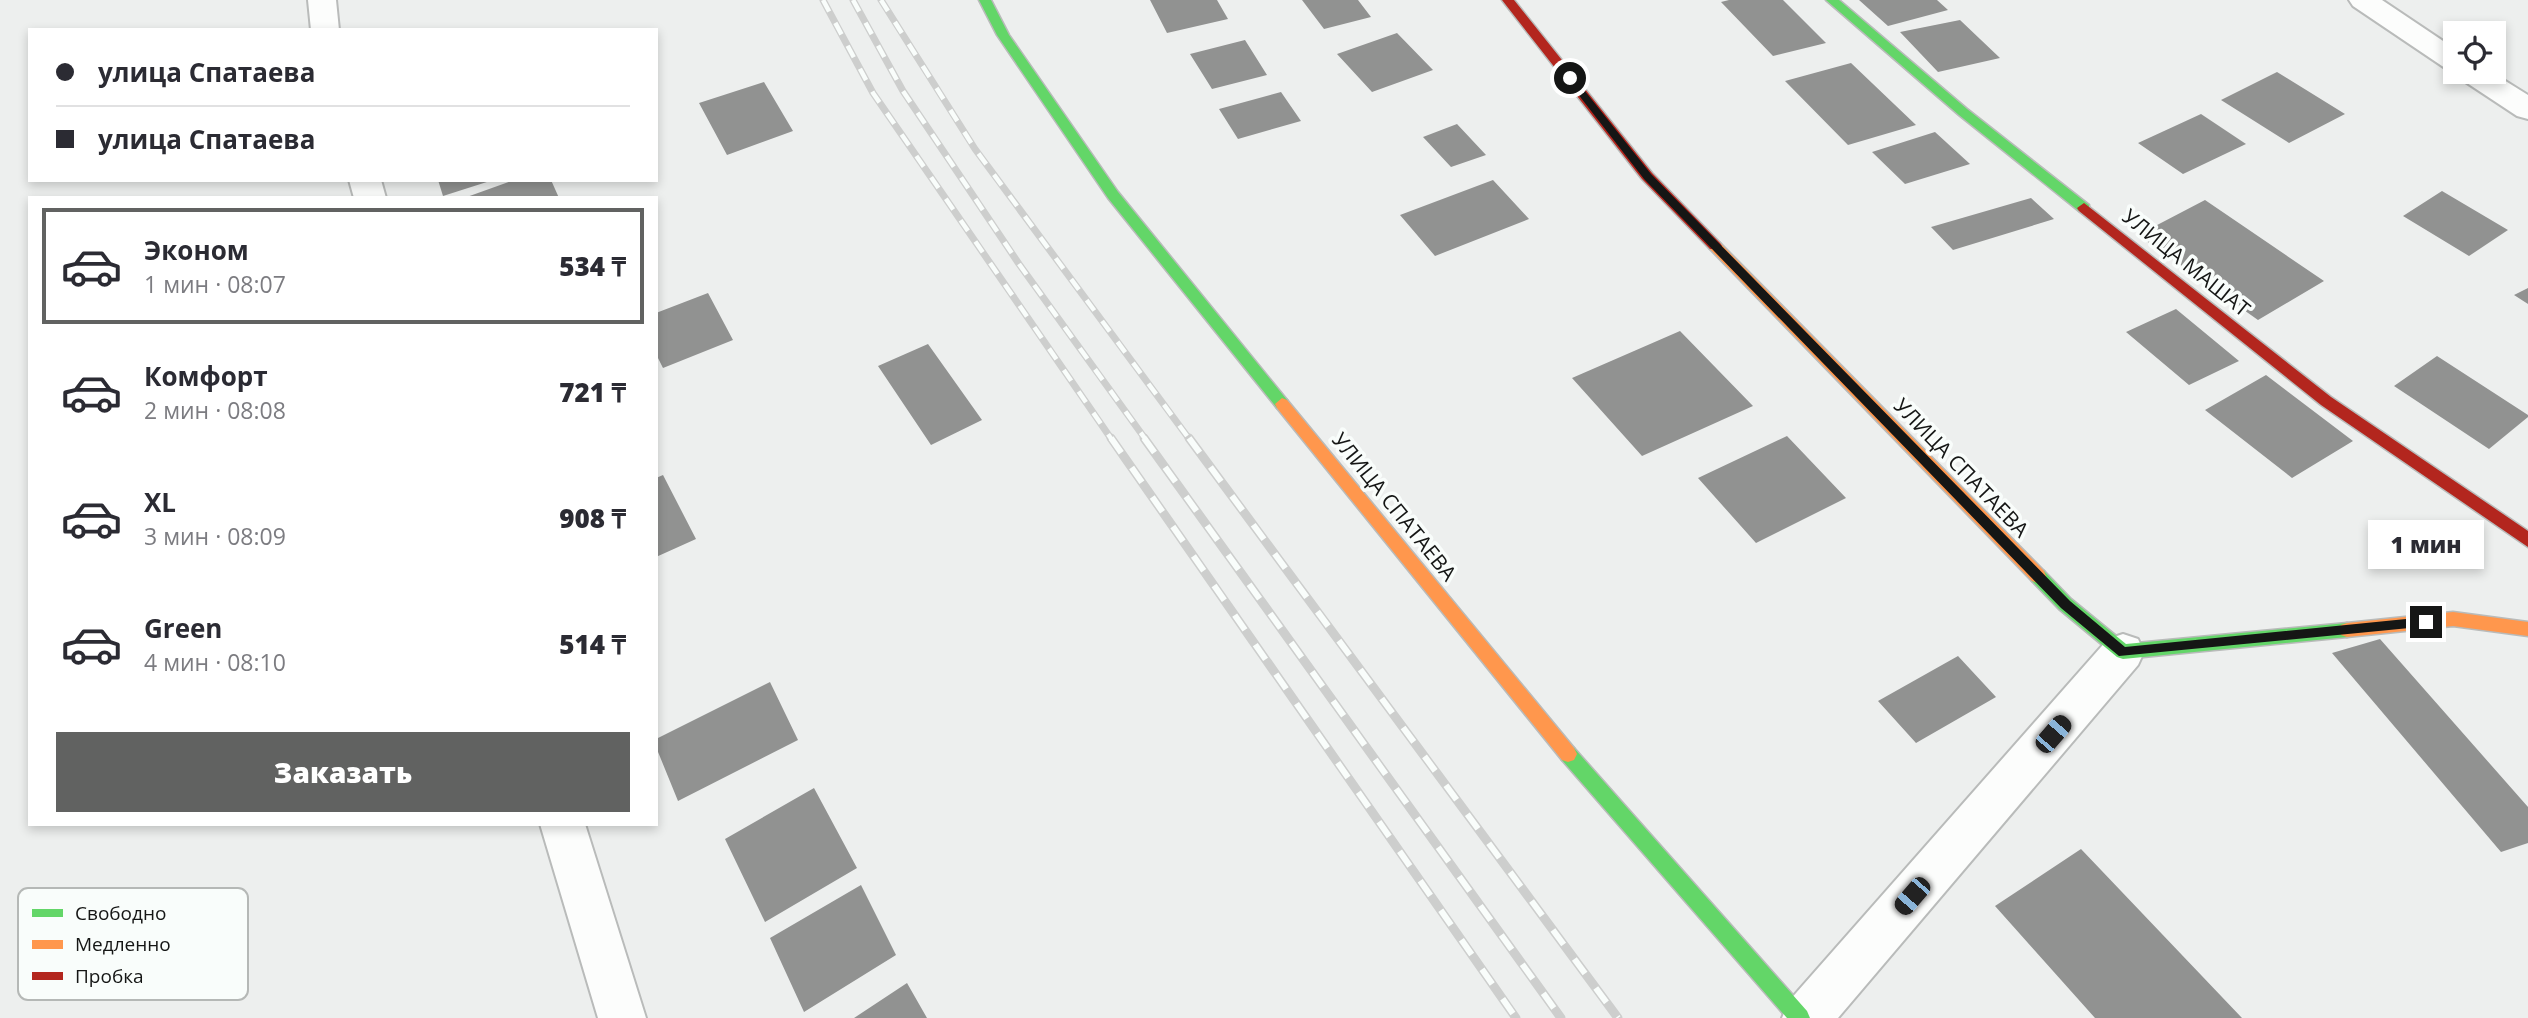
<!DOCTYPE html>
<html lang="ru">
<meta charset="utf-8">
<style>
body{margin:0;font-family:"Open Sans",sans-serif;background:#f2f2f3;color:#2b2b33;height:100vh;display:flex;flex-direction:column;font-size:26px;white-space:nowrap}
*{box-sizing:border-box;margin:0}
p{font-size:23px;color:#7c7c81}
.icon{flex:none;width:38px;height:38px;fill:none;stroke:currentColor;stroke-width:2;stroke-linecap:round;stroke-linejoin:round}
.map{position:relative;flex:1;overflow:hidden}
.sheet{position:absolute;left:28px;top:196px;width:630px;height:630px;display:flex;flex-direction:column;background:#fff;border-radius:0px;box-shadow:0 4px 10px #0003}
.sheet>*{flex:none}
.top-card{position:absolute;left:28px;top:28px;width:630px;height:154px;border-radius:0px;box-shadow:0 4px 10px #0003;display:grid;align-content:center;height:154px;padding:0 28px;background:#fff}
.buttons{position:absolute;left:2443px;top:21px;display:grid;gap:14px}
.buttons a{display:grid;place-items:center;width:63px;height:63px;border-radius:0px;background:#fff;box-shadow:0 4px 10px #0003;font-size:35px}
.end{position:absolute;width:32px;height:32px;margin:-16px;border:9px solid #151615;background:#fff;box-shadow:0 0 0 4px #fff}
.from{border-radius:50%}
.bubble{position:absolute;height:49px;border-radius:0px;background:#fff;box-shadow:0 4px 10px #0003;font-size:23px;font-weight:800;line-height:49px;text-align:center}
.car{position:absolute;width:21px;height:42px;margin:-21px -10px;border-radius:9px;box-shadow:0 0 5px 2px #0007;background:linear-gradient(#222 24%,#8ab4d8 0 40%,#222 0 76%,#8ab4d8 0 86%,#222 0)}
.top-card b{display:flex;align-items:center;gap:24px;height:66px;font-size:26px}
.top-card b+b{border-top:2px solid #e1e1e2}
.top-card i{width:18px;height:18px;background:#2b2b33}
ul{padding:12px 0 0;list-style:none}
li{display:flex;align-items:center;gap:21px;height:116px;margin:0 14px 10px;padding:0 14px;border:4px solid transparent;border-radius:0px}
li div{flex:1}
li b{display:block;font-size:26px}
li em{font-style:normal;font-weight:800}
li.active{border-color:#616261}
li>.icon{width:63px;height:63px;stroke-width:1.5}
.action{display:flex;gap:14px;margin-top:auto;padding:14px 28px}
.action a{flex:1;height:80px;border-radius:0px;background:#616261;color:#fff;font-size:28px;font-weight:800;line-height:80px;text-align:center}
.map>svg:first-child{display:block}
</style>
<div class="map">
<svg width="2528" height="1018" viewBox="0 0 2528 1018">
<rect width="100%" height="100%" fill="#edefee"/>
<!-- building -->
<path fill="#919291" d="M1150,0H1217L1228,19L1167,33Z
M1302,0H1358L1371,17L1324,29Z
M1729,0H1783L1826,43L1773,56L1721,2Z
M1859,0H1937L1948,10L1888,26Z
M1960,20L2000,58L1938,72L1900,32Z
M1397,33L1433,70L1372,92L1337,54Z
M1245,40L1267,75L1212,89L1190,54Z
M1851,63L1916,125L1848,145L1785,81Z
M2277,72L2345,114L2289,143L2221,100Z
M764,82L793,131L727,155L699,103Z
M1281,92L1301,121L1238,139L1219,109Z
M2201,114L2246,144L2183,174L2138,143Z
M1457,124L1486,155L1451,167L1423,137Z
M1935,132L1970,164L1905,184L1872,152Z
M438,180H490V181L443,196Z
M514,180H551L559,198H464Z
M1493,180L1529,219L1435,256L1400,215Z
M2442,191L2508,230L2469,256L2403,216Z
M2031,198L2054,219L1953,250L1931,227Z
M2205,200L2324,281L2258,320L2138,235Z
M2528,288V304L2514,295Z
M708,293L733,340L663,368L656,354V313Z
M2176,309L2239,361L2189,385L2126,332Z
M1680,331L1753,406L1642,456L1572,378Z
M928,344L982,420L931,445L878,366Z
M2437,356L2528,415V417L2489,449L2394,386Z
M2266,375L2353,441L2292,478L2205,410Z
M1787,436L1846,498L1756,543L1698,478Z
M663,475L696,539L656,557V478Z
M2380,639L2528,807V843L2501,852L2332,653Z
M1958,656L1996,697L1916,743L1878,701Z
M770,682L798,740L678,801L656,747V739Z
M814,788L857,868L765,922L725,839Z
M2081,849L2242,1018H2095L1995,906Z
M861,885L896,955L804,1012L770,938Z
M907,983L927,1018H854Z"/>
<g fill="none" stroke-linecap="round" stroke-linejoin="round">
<!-- street casing -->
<g stroke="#b9bbba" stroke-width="4">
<path id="street" d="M308,0H336L339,30H311Z
M2349,0H2382L2455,49V71L2445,68L2353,6Z
M2456,72H2491L2528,95V119L2517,116L2461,79Z
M349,180H381L386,198H354Z
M2123,634L2138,639L2144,652L2138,665L1838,1018H1782L1789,1001L2108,639Z
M540,824H585L646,1018H598Z"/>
</g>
<!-- fast casing -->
<g stroke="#b9bbba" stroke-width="3">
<path id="fast" d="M979,0H991L1009,35L1118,192L1287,400L1289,404L1287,408H1277L1108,198L997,35Z
M1826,0H1839L1967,109L2089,205V211H2079L1959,115Z
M2038,569L2044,571L2071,599L2126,644L2347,623L2353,625L2355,630L2353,635L2347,637L2123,659L2117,657L2059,609L2032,581L2030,576L2032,571Z
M1568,746L1574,748L1807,1011L1810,1018H1787L1562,760L1559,754L1562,748Z"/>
</g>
<!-- slow casing -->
<g stroke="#b9bbba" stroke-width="3">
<path id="slow" d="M1715,241L1720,243L2044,571L2046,576L2044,581L2038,583L2032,581L1710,249L1708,246Z
M1282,398L1287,400L1574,748L1577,754L1574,760L1568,762L1562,760L1277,408L1275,404Z
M2453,612L2528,622V636L2453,626L2347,637L2341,635L2339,630L2341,625L2347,623Z"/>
</g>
<!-- jam casing -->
<g stroke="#b9bbba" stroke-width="3">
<path id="jam" d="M1502,0H1514L1652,173L1720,243L1722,246L1720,249H1710L1642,179Z
M2084,203L2331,397L2528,531V547L2321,405L2079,211L2077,208Z"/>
</g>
<!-- street -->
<use href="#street" fill="#fcfdfc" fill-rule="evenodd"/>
<!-- fast -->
<use href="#fast" fill="#63d668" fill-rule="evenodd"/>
<!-- slow -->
<use href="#slow" fill="#ff974d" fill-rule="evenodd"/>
<!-- jam -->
<use href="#jam" fill="#b3261e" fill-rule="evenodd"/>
<!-- rail-far1 casing -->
<g stroke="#cdcecd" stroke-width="7">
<path id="rail-far1" d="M823,0L873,93L1112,440
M853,0L903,91L1019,264L1146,440
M881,0L975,149L1190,440"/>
</g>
<!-- rail casing -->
<g stroke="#cdcecd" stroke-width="9">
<path id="rail" d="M1111,438L1516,1018
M1144,438L1561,1018
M1189,438L1618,1018"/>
</g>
<!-- rail-far1 -->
<use href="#rail-far1" stroke="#f9fdfb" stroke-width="4.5" stroke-dasharray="13" stroke-linecap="butt"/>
<!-- rail -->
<use href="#rail" stroke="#f9fdfb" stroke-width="6" stroke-dasharray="18" stroke-linecap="butt"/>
</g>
<!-- route -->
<path fill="#151615" d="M1567,76H1573L1651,174L2070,601L2125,647L2426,617L2430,618V626L2119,656L2061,608L1644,179L1567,80Z"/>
<g text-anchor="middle" stroke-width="7" stroke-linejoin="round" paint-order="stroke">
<!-- street labels -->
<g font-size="21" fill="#151615" stroke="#f9fdfb">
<text transform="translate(2186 263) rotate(39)" y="7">УЛИЦА МАШАТ</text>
<text transform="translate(1961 468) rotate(46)" y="7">УЛИЦА СПАТАЕВА</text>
<text transform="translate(1394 507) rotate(51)" y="7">УЛИЦА СПАТАЕВА</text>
</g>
</g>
<!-- legend -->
<rect x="18" y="888" width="230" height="112" rx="10" fill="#f9fdfb" stroke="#b5b8b6" stroke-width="2"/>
<rect x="32" y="909" width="31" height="8" fill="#63d668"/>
<rect x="32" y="940" width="31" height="9" fill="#ff974d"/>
<rect x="32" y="972" width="31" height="8" fill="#b3261e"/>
<g font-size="19" fill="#151615">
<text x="75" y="920">Свободно</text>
<text x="75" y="951">Медленно</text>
<text x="75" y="983">Пробка</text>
</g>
</svg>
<div class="buttons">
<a><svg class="icon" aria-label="locate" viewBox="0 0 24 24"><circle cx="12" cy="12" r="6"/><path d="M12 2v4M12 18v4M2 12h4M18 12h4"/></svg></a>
</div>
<i class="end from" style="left:1570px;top:78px"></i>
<i class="end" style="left:2426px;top:622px"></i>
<div class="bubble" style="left:2368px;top:520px;width:116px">1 мин</div>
<i class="car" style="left:2053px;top:734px;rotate:41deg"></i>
<i class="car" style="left:1912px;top:896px;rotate:221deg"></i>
<div class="top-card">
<b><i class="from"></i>улица Спатаева</b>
<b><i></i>улица Спатаева</b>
</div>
<section class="sheet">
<ul>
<li class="active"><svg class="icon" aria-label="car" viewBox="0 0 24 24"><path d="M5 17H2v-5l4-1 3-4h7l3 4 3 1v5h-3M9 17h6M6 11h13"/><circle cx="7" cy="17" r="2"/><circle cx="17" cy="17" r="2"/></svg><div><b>Эконом</b><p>1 мин · 08:07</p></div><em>534 ₸</em></li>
<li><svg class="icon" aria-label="car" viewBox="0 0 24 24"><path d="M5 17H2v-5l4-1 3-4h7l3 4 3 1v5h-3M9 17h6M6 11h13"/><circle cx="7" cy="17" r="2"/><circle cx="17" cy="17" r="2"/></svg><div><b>Комфорт</b><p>2 мин · 08:08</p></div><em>721 ₸</em></li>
<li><svg class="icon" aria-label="car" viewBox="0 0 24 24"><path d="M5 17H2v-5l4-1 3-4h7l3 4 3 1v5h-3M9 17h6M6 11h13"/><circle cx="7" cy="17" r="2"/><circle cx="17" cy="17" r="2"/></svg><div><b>XL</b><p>3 мин · 08:09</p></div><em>908 ₸</em></li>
<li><svg class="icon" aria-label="car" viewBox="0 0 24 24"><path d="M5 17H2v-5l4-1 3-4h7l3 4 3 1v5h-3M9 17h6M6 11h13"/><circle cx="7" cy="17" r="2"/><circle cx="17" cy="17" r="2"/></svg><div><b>Green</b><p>4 мин · 08:10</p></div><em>514 ₸</em></li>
</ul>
<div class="action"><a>Заказать</a></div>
</section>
</div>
